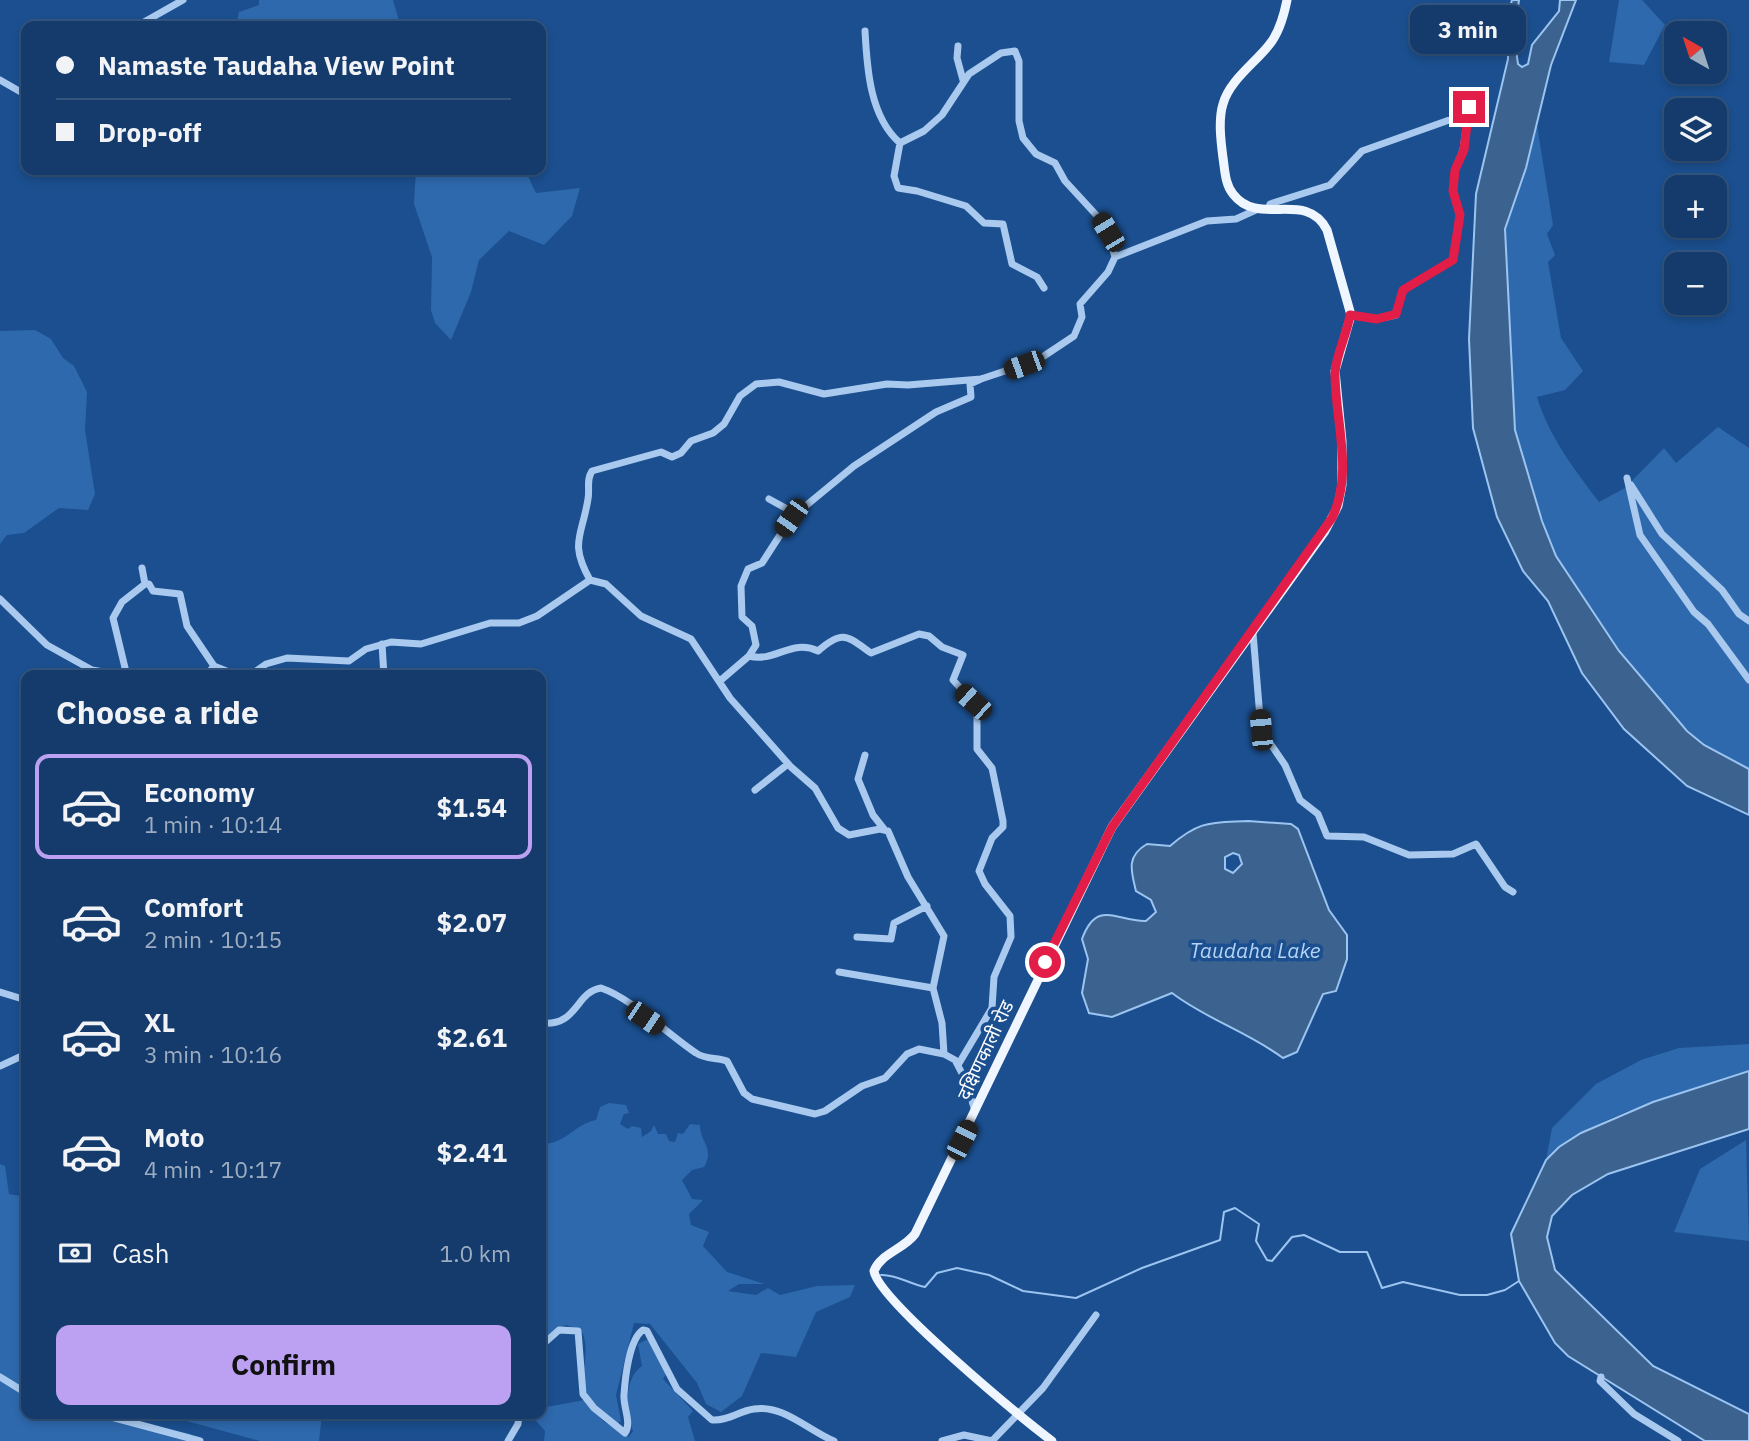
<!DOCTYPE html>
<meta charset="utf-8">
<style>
body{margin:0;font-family:"IBM Plex Sans","Noto Sans Devanagari",sans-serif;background:#214673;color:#f1f3f6;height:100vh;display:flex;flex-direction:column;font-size:26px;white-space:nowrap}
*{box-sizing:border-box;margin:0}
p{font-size:23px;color:#9dadc1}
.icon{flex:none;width:38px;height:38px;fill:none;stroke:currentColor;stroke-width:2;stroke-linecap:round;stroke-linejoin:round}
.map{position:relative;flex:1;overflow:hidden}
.sheet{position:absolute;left:21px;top:670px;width:525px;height:749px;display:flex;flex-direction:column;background:#143b6b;border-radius:14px;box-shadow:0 4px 10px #0003,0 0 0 2px #33557e}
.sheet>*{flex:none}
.guide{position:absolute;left:21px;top:21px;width:525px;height:154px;border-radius:14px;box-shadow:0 4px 10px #0003,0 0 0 2px #33557e;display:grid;align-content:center;height:154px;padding:0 35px;background:#143b6b}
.needle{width:46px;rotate:321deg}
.fabs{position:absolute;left:1664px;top:21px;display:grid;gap:14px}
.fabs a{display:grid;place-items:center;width:63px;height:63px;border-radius:14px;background:#143b6b;box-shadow:0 4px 10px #0003,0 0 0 2px #33557e;font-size:35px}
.end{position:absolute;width:32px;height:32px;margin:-16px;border:9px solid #e11d48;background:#fff;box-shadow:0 0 0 4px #fff}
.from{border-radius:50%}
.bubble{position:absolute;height:49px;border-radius:14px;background:#143b6b;box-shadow:0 4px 10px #0003,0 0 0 2px #33557e;font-size:23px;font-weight:800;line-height:49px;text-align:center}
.car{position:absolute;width:21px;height:42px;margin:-21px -10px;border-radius:9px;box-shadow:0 0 5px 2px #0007;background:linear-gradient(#222 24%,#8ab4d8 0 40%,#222 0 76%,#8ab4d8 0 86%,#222 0)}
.guide b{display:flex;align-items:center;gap:24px;height:66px;font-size:26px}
.guide b+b{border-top:2px solid #33557e}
.guide i{width:18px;height:18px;background:#f1f3f6}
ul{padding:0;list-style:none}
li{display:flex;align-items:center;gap:21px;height:105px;margin:0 14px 10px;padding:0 21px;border:4px solid transparent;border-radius:14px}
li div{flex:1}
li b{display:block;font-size:26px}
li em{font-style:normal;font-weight:800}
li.current{border-color:#bca0f2}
li>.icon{width:63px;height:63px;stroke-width:1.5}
h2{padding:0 35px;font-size:32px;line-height:84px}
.pay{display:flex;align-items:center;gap:18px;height:77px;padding:0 35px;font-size:26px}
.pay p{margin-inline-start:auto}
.cta{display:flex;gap:14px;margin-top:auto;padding:14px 35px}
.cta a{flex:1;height:80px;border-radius:14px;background:#bca0f2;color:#111;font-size:28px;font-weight:800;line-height:80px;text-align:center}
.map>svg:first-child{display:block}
</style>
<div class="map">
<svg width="1749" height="1441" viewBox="0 0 1749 1441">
<rect width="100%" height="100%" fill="#1b4f8f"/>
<!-- green -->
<path fill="#2e69ad" d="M259,0H393L400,24L413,26H236L239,12L259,5Z
M1619,0H1642L1665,25L1644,65L1609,62Z
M1536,119L1553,225L1547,234L1555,255L1548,262L1561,338L1583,371L1565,390L1537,397C1549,437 1575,470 1599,502L1625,488L1664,448L1676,463L1718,427L1749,448V769L1704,745L1660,703L1619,651L1556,556L1542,521L1520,452L1511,407L1505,257L1506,224L1526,168Z
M416,170H525L536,193L580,188L572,216L544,245L509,231L479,260L471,292L451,340L435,323L431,310L432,257L414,204Z
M35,330L51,339L63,358L74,366L87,392L85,430L95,494L88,510L59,508L24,533L7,535L0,544V331Z
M1749,1044V1071C1735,1075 1722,1081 1708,1085C1653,1102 1588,1119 1546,1160L1552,1128L1596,1084L1641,1060L1679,1048Z
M609,1103L626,1105L629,1113L624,1114L620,1124L628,1129L632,1126L641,1128L642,1137L651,1131L654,1125L658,1134H666L669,1141L675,1142L678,1133L683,1134L690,1124L700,1125C700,1143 715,1148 704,1167L692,1170L682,1180L692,1199L703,1200L689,1214L691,1225L709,1232L703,1246L727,1272L765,1284H739L728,1291L756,1295L768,1288L780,1295L817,1286L855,1285L850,1297L816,1312L796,1357L761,1353L742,1396L721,1412L706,1404L697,1383L650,1324L634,1323L616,1395L621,1421L617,1424C607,1415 592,1405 586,1391C579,1373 592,1349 581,1330L566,1325L541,1339V1144C567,1144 574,1124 596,1120L600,1107Z
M1746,1140L1749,1241L1674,1232L1700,1169Z
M0,1164L5,1166L9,1194L26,1197V1414H100L191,1434V1441H0Z
M648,1339L666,1374L663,1379L693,1411L688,1417L695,1441H544L545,1431L530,1414H541V1408L584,1400L603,1421L629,1437L633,1431C626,1412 623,1379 642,1366L638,1344Z
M161,1414H322L319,1441H260Z"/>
<!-- water -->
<path fill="#3c6290" stroke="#9cc4f0" stroke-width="2" fill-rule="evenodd" d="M1512,0H1519L1514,36L1518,64L1522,67L1528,64L1532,45L1559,11L1560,0H1576L1551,65L1526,168L1505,229L1515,430L1542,521L1556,556L1619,651L1687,731L1704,745L1749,769V815L1687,786L1624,729L1582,673L1548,601L1523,571L1497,517L1473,428L1469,339L1476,194L1508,59L1507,18Z
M1248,821L1291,824L1298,829L1329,910L1347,935V959L1336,991L1323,994L1297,1052L1283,1058C1248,1032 1206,1019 1172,993L1112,1017L1089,1013L1082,993L1088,959L1082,939C1097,898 1117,922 1146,921L1156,912L1151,900L1136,891C1131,871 1126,856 1147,844L1170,846C1200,820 1211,823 1248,821ZM1233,853L1239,855L1242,864L1233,873L1225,869V857Z
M1749,1071V1129L1608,1174L1572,1195L1552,1216L1547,1237L1555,1270L1653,1366L1749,1414V1441H1705L1568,1356L1555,1343L1519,1281L1511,1234L1546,1160L1559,1147L1581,1133L1653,1102Z"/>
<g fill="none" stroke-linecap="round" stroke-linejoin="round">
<!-- stream -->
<path stroke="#9cc4f0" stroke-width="2" d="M881,1275C895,1274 910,1284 925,1287L937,1273L957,1268L989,1275L1023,1291L1076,1298L1142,1268L1220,1240L1224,1212L1235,1208L1259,1224L1256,1241L1267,1260L1272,1261L1292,1237L1304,1235L1340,1252H1367L1382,1288L1403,1282L1460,1295H1487L1505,1290L1519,1281"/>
<!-- minor -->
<path stroke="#a9c9ee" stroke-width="7" d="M137,26L183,0
M865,31C867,69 870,117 900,143L924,131L942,115L969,74L1001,53L1015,51L1019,61V121L1023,138L1036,154L1055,163L1065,181L1099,218L1108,232L1115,257
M958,46L957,58L963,80
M0,80L26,95
M900,143L894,176L898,188L917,191L966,206L984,223L1003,224L1012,264L1037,277L1044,288
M1268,210L1270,204L1330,185L1362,151L1452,119L1458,110L1469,107L1463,150L1455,170L1453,191L1460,215L1453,260L1403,290L1396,315L1377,319L1350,315
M1627,478L1640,535L1694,612L1708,624L1749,680
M1631,485L1662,534L1722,590L1739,614L1749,621
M791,518L854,466L936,412L971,397L970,384L981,379
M590,580C569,542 582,537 588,499C590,489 586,480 592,471L661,452L672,457L681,453L691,441L713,433L724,424L740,396L756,384L779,382L824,394L887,384L908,385L981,379L1038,360L1074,336L1082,317L1080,304L1108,272L1115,257L1207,221L1236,219L1258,209
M145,584H149L153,591L180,594L187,626L214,666
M0,599L47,645L92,670L126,676
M1253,633L1261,730L1285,765L1300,800L1318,814L1327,836L1364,837L1409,855L1453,854L1476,844L1505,887L1513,892
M382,644L384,676
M749,656L756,645L752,626L742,617L741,586L748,569L762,563L791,518L789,510L769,499
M127,676L113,618L122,602L145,584L142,568
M206,676L214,666L239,676
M249,676L266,664L287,658L349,661L366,649L391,642L421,644L490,623H519L537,616L590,580L606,584L641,616L691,639L730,698L791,767L815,788L838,828L849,835L880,829L888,831L908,877L944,936L933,988L942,1023L944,1054
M721,680L749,656C775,663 792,638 818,651C843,629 847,636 871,653L919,634L929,636L942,647L963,655L953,680L973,702L977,713V749L992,768L1003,821V827L992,838L979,871L985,884L1010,916L1011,937L994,977L992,1008L958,1065
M865,755L858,779L873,815L884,829
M755,790L788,764
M857,937L891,939L894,923L927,906
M839,972L933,988
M0,992L26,1000
M541,1023C578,1027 575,992 601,988C631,998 669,1035 696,1053C706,1060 717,1057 727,1061L744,1093L752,1099L815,1114L825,1111L862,1086L885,1078L907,1054L919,1049L944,1054L955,1060L966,1081L975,1111
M0,1066L26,1054
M541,1346L559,1330L578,1331L583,1394L594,1408L625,1433C632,1423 623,1407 624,1395C625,1379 629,1339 643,1330L647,1331L677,1389L712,1420C728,1421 739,1411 754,1409C783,1404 809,1431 834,1441
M0,1377L26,1393
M1601,1377L1600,1381L1634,1414L1678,1441
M100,1414L200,1441
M508,1441L518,1424L519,1414
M942,1441L964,1435L992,1441L1043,1388L1096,1315"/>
<!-- major -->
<path stroke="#f0f6ff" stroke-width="9" d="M1052,1441C1022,1418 878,1300 874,1271C880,1254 904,1249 915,1234L1112,827L1325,531L1338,506L1342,485V441L1335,371L1351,315L1327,230C1306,189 1259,228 1233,194C1225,184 1225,171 1223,158C1221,142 1218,120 1223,104C1229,81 1255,63 1269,45C1279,33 1284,15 1287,0"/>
</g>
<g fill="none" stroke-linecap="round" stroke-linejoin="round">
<!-- route -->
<path stroke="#e11d48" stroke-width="9" d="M1045,962L1112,827L1332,518C1354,472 1335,422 1335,373C1336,355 1347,334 1350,315L1377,319L1396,314L1403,290L1453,260L1460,215L1453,191L1455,170L1464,150L1469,107"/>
</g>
<g text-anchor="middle" stroke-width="7" stroke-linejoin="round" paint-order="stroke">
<!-- street labels -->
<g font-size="19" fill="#fff" stroke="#1b4f8f">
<text transform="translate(985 1050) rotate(-65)" y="7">दक्षिणकाली रोड</text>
</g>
<!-- water labels -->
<g font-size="21" font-style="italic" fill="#b5d3f5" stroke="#1b4f8f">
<text x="1255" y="958">Taudaha Lake</text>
</g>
</g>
</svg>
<div class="fabs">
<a><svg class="needle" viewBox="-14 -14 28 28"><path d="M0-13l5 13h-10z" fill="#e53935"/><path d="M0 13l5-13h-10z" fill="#9dadc1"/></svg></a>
<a><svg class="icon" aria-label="layers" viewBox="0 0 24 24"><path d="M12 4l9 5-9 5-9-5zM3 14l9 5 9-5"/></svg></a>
<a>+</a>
<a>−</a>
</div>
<i class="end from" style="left:1045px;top:962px"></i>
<i class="end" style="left:1469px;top:107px"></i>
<div class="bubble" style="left:1410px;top:5px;width:116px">3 min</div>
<i class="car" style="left:1108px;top:232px;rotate:329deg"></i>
<i class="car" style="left:1024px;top:365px;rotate:250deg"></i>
<i class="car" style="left:791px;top:518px;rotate:215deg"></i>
<i class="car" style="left:973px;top:702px;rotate:312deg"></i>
<i class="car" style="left:1261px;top:730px;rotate:355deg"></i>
<i class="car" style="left:645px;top:1018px;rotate:124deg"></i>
<i class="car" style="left:962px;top:1140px;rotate:27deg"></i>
<div class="guide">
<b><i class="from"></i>Namaste Taudaha View Point</b>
<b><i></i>Drop-off</b>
</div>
<section class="sheet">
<h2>Choose a ride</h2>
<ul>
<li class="current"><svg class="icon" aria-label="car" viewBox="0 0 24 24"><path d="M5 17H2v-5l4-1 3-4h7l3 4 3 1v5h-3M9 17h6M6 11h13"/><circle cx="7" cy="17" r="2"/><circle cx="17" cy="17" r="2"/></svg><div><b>Economy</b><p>1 min · 10:14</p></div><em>$1.54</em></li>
<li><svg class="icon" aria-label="car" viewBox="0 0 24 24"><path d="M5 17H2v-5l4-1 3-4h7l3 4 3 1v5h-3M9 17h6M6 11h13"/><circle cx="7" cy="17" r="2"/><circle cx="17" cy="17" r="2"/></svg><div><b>Comfort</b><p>2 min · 10:15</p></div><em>$2.07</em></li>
<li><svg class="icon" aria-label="car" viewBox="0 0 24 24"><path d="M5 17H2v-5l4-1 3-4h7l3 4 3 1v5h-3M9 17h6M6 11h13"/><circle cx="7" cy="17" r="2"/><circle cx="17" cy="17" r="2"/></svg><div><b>XL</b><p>3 min · 10:16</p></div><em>$2.61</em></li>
<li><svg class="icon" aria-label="car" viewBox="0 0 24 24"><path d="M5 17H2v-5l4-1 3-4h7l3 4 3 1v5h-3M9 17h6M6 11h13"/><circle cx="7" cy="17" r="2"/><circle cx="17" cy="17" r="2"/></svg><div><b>Moto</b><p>4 min · 10:17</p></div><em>$2.41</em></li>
</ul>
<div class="pay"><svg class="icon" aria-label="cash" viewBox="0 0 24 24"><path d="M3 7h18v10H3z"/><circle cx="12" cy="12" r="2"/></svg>Cash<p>1.0 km</p></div>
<div class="cta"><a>Confirm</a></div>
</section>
</div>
